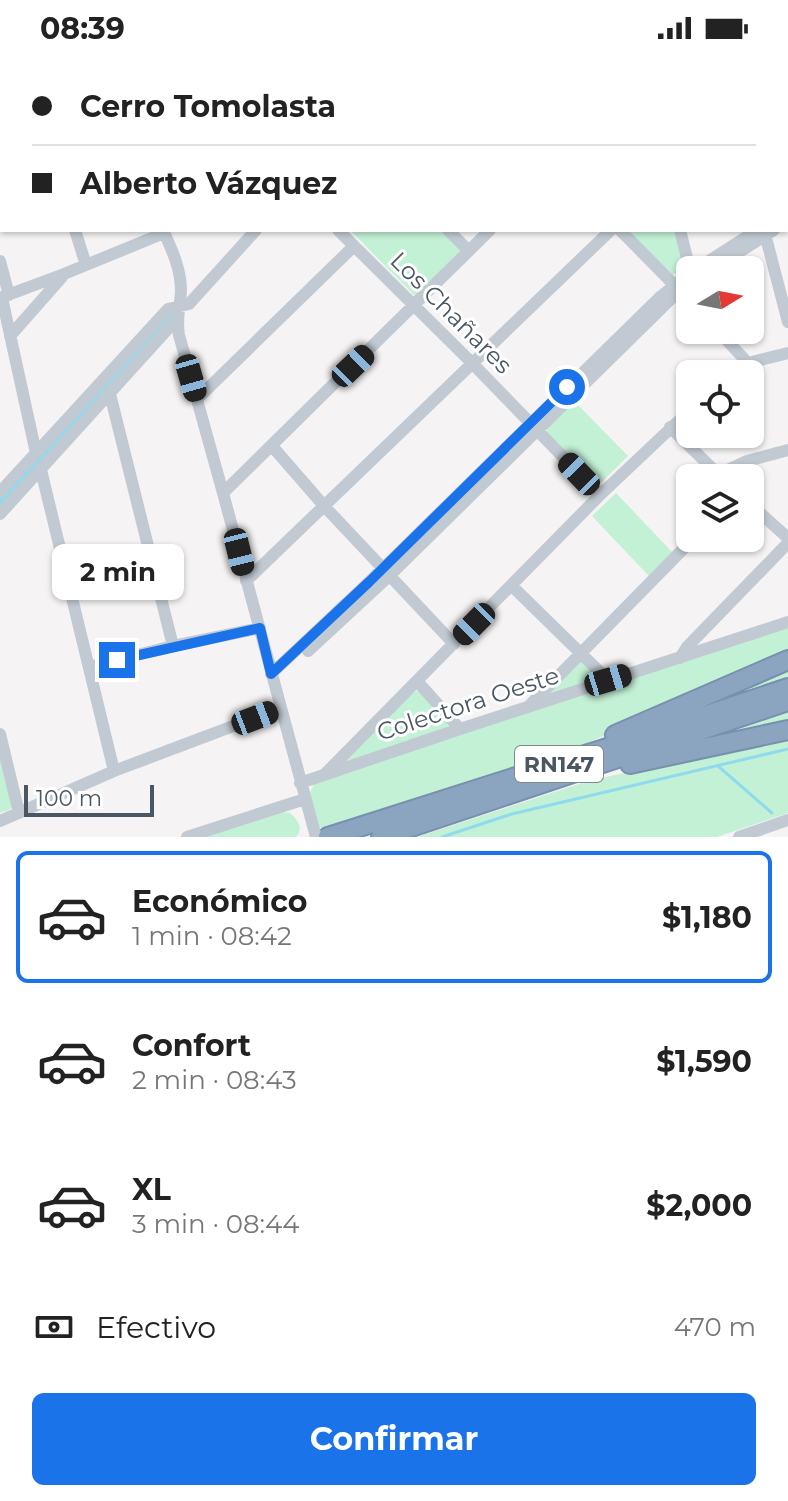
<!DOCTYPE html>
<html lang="es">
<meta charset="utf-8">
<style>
body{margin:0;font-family:Montserrat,sans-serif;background:#f2f2f2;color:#222;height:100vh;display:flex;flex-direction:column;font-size:30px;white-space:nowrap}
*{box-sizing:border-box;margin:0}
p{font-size:26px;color:#767676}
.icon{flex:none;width:44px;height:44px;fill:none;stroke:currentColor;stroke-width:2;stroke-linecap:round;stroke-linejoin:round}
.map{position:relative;height:781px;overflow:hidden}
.side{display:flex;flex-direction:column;background:#fff;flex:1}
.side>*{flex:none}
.banner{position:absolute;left:0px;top:0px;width:788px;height:176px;box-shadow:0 2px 6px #0004;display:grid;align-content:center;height:176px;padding:0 32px;background:#fff}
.needle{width:52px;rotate:80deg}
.buttons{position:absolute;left:676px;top:200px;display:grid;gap:16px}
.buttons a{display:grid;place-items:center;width:88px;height:88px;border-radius:12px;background:#fff;box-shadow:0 2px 6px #0004;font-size:40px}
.scale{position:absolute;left:24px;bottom:20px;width:130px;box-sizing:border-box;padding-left:8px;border:4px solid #4a5661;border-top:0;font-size:22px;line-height:28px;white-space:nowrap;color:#4a5661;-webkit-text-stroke:6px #fff;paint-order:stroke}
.end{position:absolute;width:36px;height:36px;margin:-18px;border:10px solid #1a73e8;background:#fff;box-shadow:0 0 0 4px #fff}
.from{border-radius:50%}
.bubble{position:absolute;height:56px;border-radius:12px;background:#fff;box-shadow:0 2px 6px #0004;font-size:26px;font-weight:700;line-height:56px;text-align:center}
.car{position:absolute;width:24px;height:48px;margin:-24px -12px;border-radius:10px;box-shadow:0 0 6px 2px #0007;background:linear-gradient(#222 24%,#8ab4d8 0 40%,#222 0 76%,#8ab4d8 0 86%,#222 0)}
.banner b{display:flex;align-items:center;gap:28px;height:76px;font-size:30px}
.banner b+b{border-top:2px solid #e0e0e0}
.banner i{width:20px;height:20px;background:#222}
ul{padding:14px 0 0;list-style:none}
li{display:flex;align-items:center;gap:24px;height:132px;margin:0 16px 12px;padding:0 16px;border:4px solid transparent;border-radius:12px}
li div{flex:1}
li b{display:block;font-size:30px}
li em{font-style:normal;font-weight:700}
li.active{border-color:#1a73e8}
li>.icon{width:72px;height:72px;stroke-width:1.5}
.pay{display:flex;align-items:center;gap:20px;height:88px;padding:0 32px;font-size:30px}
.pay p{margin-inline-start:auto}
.button{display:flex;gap:16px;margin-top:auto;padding:16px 32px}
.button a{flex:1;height:92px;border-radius:12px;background:#1a73e8;color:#fff;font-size:32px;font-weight:700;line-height:92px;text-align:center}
.status{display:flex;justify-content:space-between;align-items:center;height:56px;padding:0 40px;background:#fff;direction:ltr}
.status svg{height:22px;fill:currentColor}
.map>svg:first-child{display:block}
</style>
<div class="status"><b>08:39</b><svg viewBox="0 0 49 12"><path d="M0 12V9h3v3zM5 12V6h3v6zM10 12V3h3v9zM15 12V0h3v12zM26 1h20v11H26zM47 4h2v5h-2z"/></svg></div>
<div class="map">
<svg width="788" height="781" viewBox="0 0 788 781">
<rect width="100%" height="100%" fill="#f5f3f3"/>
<!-- green -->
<path fill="#c3f1d5" d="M350,174H443L463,194L416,241Z
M627,174H676L685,208L683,214L672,219Z
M169,256L174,261L0,452V441Z
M573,344L628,400L602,426L594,425L547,377V371Z
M616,437L673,497L649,520L592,460Z
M788,571V600L564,697L328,773L318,771L310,737L314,728L326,722Z
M579,606H585L595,618L593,624L551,638L549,635Z
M788,608V626L637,672Z
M417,635L423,636L447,665L448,670L445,673L350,704L346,703L412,637Z
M788,655V671L681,695L685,686Z
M788,681V757L717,781H417L588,725Z
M0,697L12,747L11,753L0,757Z
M280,756L290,757C298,764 304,772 296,781H205Z"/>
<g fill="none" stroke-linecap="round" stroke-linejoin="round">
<!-- stream -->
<path stroke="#90daee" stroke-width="3" d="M718,710L772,757
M442,781L512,758L788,693"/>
<!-- canal -->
<path stroke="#90daee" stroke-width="9" d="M0,446L173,259"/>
<!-- highway casing -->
<g stroke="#7690ad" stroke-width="22">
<path id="highway" d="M615,679L788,604
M630,708L788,674
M328,781L626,686L788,632
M381,781L788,645"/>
</g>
<!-- minor -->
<path stroke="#c1cad2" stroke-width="12" d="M37,0L38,2
M113,0L114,2
M512,0V2
M680,0V2
M225,2V0
M416,2L418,0
M786,30L788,29
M0,34H2
M786,155L788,154
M786,167L788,166
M75,174L86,209
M163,174C172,194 181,213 181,235C180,251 176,264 179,279L223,437L316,781
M338,174L472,307L600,439
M448,174L469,195
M620,174L690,245
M680,174L690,214
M764,174L788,266
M0,205L9,239
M695,214L757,174
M711,214L774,174
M0,242L64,218L164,177
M2,242L36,397
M717,274L748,307
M10,280L62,221
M732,318L748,307L788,297
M110,338L173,590
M197,343L353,191
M670,371L722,422
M272,390L325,451L454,588
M41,414L114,715
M719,418L747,405L788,394
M0,436L168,253L189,248L256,174
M223,437L490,174
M750,448L788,482
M0,458L176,264
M246,525L611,174
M512,530L608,624
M308,595L389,520L677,237
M680,602L687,591L788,487
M89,611L173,590L260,572
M271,618L369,526L659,242L690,217
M417,625L460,673
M529,650L694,482
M0,678L19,757
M324,719L600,439L690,354
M300,727L460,673L788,566
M0,765L114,715L281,652
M187,781L305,743
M739,781L788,764"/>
<!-- highway -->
<use href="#highway" stroke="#8ba5c1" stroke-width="18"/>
</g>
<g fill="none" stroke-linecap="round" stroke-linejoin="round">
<!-- route -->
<path stroke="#1a73e8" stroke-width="10" d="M117,604L260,572L271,618L369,526L567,331"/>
</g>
<g text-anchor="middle" stroke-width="6" stroke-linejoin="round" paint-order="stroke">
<!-- shield labels -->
<rect fill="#fff" stroke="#808990" stroke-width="2" x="515" y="690" width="88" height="36" rx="6"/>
<g font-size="22" font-weight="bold" fill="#4a5661">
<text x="559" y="716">RN147</text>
</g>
<!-- street labels -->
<g font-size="24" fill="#4a5661" stroke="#fff">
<text transform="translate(451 257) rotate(45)" y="8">Los Chañares</text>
<text transform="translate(468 648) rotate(-18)" y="8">Colectora Oeste</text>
</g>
</g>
</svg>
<div class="buttons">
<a><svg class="needle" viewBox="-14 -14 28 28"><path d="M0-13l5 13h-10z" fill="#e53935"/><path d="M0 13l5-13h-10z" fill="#767676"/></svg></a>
<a><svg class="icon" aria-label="locate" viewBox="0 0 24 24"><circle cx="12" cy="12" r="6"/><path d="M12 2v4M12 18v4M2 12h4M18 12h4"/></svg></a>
<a><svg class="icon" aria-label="layers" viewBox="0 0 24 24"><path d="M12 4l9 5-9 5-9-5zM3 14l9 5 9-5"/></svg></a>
</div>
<div class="scale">100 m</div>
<i class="end from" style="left:567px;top:331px"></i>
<i class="end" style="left:117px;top:604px"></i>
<div class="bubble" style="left:52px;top:488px;width:132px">2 min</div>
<i class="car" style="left:353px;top:310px;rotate:46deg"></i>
<i class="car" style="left:191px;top:322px;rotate:164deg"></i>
<i class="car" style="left:579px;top:418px;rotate:316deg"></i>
<i class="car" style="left:239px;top:496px;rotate:166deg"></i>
<i class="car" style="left:474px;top:568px;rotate:225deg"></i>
<i class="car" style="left:608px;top:624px;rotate:73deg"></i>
<i class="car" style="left:255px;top:662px;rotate:69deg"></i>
<div class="banner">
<b><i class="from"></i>Cerro Tomolasta</b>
<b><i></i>Alberto Vázquez</b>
</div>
</div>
<section class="side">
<ul>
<li class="active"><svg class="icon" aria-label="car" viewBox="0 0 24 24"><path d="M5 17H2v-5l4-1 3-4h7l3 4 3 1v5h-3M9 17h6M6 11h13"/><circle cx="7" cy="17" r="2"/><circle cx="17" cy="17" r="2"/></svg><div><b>Económico</b><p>1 min · 08:42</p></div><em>$1,180</em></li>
<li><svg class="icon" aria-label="car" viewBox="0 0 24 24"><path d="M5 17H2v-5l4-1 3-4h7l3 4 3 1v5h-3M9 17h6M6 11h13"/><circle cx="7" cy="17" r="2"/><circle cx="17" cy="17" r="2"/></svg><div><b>Confort</b><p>2 min · 08:43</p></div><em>$1,590</em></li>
<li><svg class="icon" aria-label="car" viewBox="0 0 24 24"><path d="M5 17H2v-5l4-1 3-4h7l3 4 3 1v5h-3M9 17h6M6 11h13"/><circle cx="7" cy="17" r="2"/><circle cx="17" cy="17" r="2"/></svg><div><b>XL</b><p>3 min · 08:44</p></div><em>$2,000</em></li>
</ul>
<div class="pay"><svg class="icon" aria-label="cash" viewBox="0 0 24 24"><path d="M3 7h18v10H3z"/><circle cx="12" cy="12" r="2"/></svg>Efectivo<p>470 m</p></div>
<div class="button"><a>Confirmar</a></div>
</section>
